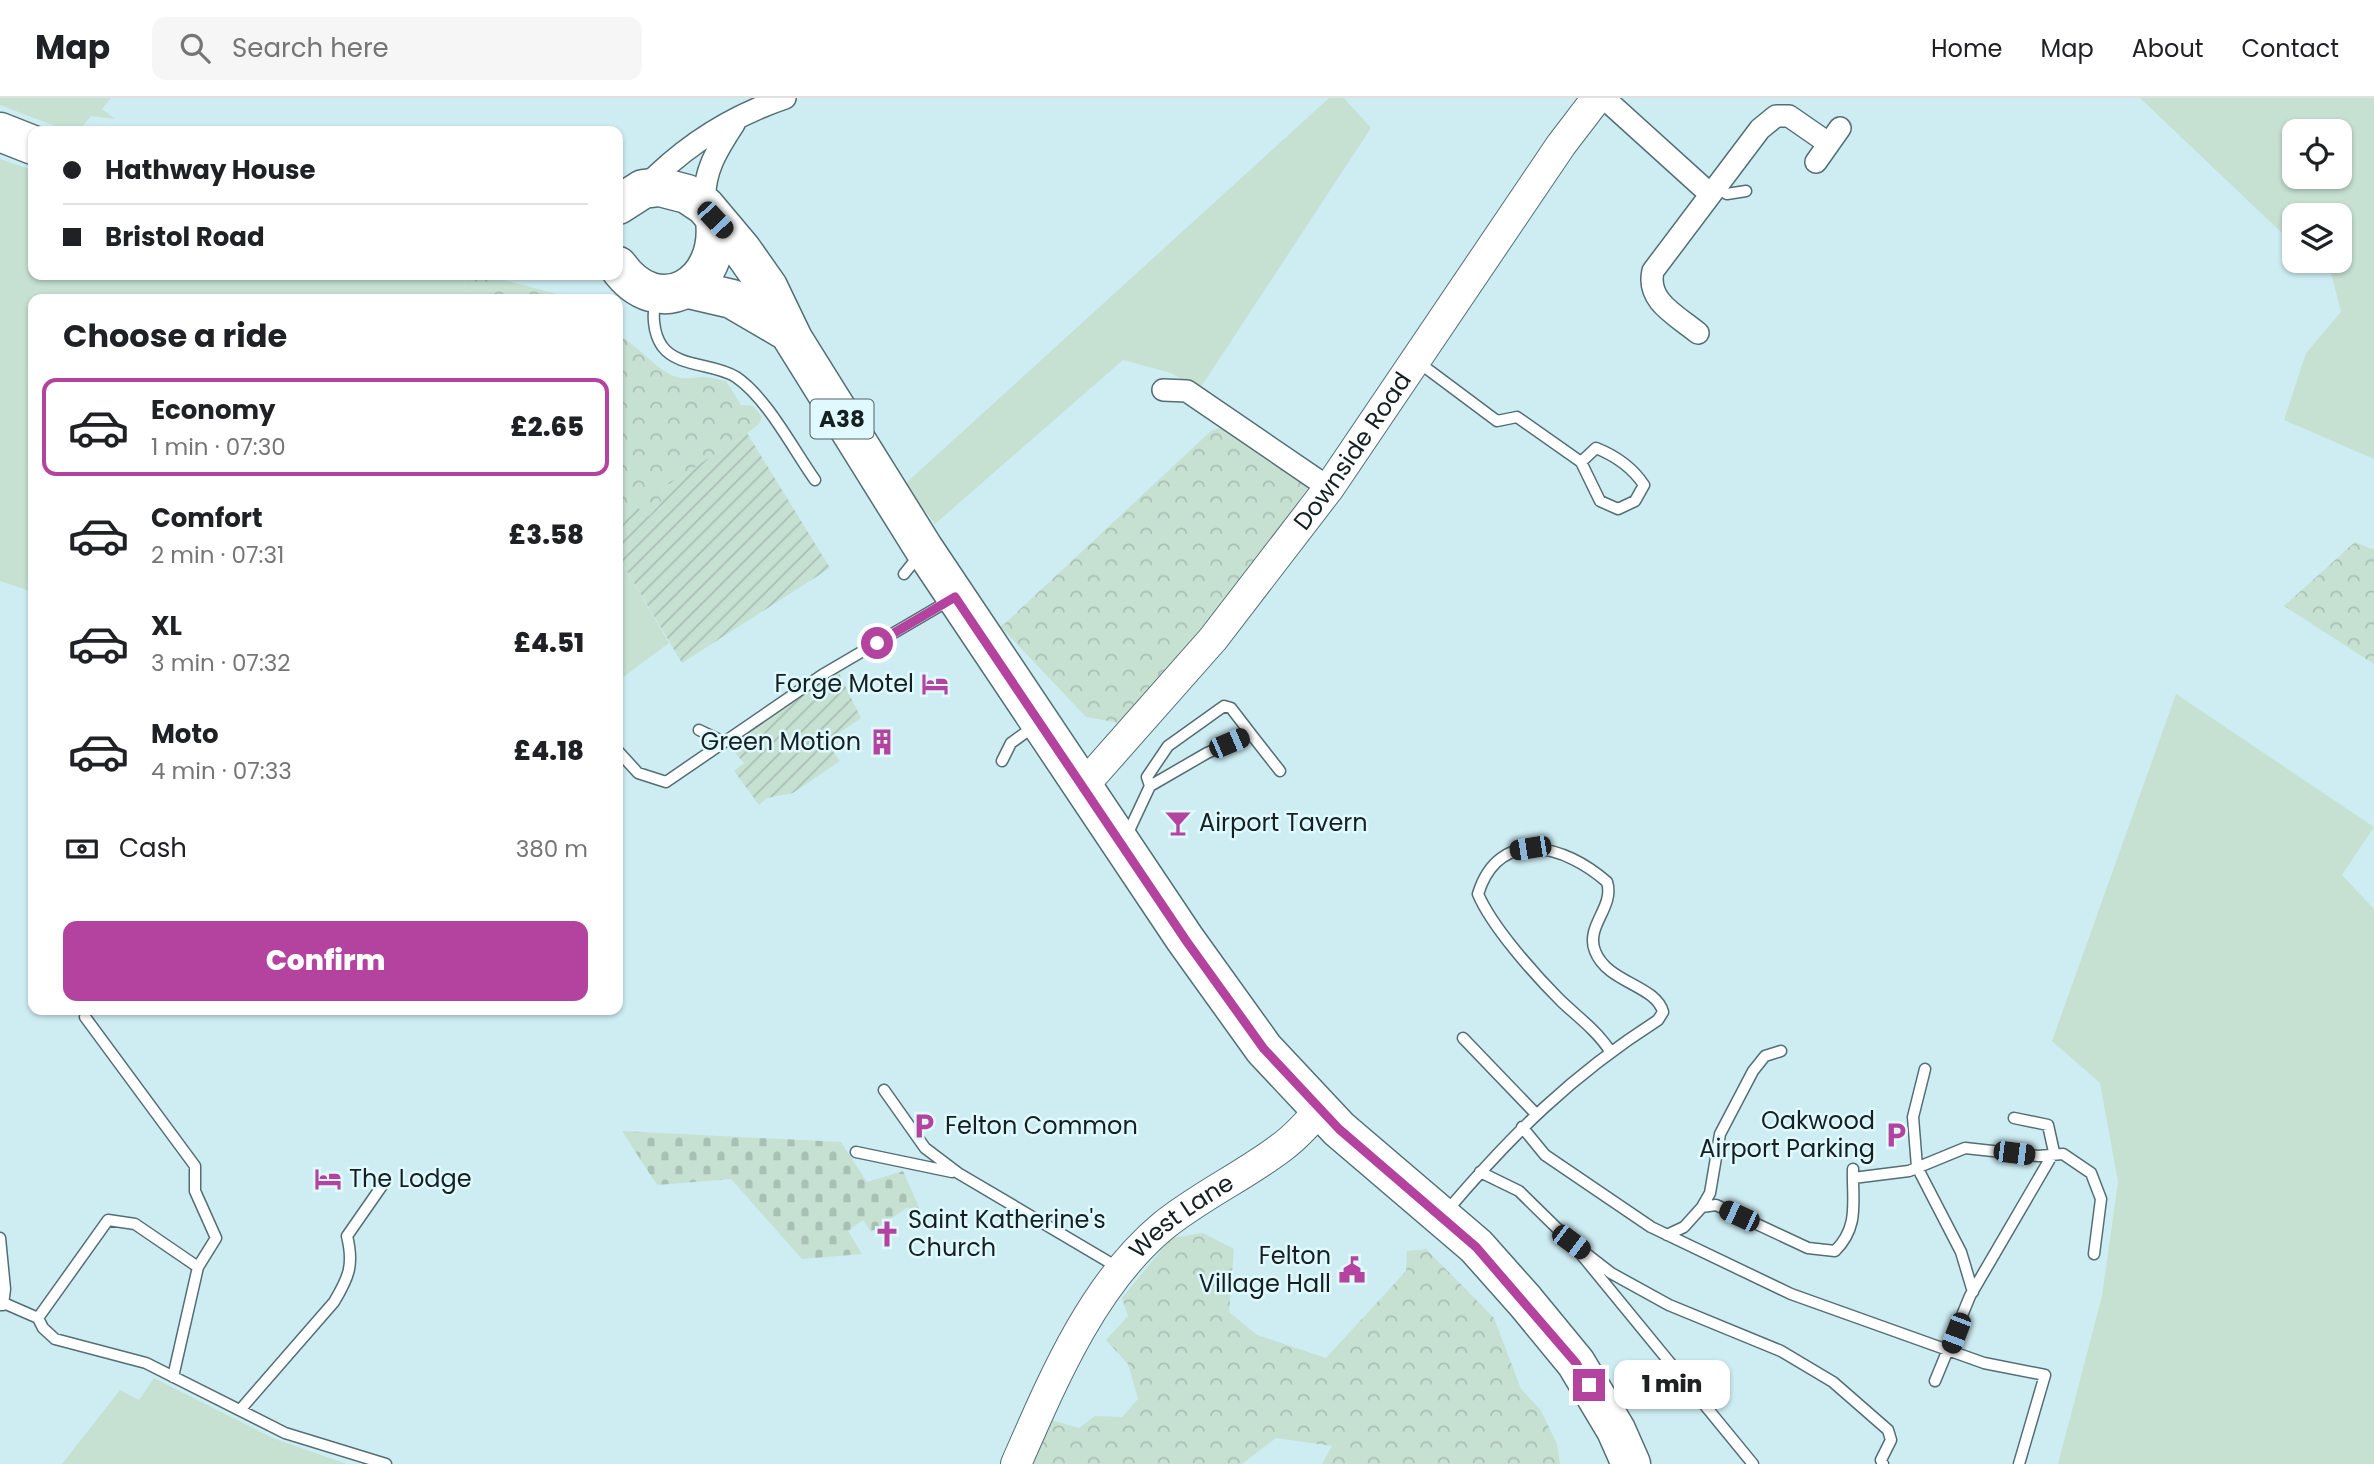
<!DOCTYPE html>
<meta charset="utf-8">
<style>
body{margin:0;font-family:Poppins,sans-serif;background:#f6f6f6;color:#202124;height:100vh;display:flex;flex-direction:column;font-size:26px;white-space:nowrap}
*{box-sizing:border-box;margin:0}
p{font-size:23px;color:#757577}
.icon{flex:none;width:38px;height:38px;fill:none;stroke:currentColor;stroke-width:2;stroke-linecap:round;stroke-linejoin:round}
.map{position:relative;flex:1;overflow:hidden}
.sheet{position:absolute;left:28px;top:196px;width:595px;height:721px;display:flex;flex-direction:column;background:#fff;border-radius:14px;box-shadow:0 2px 5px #0004}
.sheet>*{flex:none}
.guide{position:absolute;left:28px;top:28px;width:595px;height:154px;border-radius:14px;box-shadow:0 2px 5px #0004;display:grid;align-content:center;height:154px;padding:0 35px;background:#fff}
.controls{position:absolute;left:2282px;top:21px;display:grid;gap:14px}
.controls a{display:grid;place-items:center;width:70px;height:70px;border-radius:14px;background:#fff;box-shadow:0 2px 5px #0004;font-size:35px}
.end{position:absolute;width:32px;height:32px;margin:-16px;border:9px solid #b3439f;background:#fff;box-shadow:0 0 0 4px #fff}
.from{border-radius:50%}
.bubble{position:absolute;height:49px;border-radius:14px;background:#fff;box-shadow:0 2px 5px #0004;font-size:23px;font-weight:800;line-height:49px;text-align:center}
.car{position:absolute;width:21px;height:42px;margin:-21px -10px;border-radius:9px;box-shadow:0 0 5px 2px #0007;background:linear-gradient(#222 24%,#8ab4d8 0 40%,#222 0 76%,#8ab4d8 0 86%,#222 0)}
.guide b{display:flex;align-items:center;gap:24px;height:66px;font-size:26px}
.guide b+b{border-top:2px solid #e0e0e0}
.guide i{width:18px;height:18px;background:#202124}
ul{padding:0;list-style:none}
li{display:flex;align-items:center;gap:21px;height:98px;margin:0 14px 10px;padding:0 21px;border:4px solid transparent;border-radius:14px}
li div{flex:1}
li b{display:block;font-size:26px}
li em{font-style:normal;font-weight:800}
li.current{border-color:#b3439f}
li>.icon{width:63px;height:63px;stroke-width:1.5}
h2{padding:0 35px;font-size:32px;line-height:84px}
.pay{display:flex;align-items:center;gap:18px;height:77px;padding:0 35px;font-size:26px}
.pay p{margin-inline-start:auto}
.button{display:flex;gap:14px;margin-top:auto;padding:14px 35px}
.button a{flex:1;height:80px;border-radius:14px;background:#b3439f;color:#fff;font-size:28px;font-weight:800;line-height:80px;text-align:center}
header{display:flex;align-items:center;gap:42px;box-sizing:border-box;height:98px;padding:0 35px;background:#fff;border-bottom:2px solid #e0e0e0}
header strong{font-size:33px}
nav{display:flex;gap:38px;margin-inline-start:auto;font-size:24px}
.search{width:490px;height:63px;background:#f6f6f6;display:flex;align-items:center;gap:18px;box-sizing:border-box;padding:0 24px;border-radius:14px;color:#757577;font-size:26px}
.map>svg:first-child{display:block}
</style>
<header>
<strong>Map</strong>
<div class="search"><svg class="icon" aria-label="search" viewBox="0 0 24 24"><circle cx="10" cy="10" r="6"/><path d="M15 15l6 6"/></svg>Search here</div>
<nav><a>Home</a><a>Map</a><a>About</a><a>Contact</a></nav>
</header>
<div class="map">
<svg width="2374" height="1366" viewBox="0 0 2374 1366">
<defs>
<pattern id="forest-crowns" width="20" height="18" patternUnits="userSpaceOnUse" patternTransform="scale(1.75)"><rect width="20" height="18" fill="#c6e0d2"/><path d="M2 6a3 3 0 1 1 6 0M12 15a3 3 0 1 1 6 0" fill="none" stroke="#a9c0b4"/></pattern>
<pattern id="cemetery-stones" width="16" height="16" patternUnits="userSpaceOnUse" patternTransform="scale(1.75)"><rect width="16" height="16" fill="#c6e0d2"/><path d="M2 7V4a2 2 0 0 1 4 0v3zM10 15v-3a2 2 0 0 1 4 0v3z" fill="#a9c0b4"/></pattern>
<pattern id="garden-furrows" width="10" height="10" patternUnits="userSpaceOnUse" patternTransform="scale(1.75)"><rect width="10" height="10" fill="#c6e0d2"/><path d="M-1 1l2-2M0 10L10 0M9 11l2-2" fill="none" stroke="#a9c0b4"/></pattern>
</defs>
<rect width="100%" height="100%" fill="#ceedf3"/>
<!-- grass -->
<path fill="#c6e0d2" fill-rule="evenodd" d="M0,0H111L102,11L115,21L91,18L79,33H68L0,7Z
M1329,0H1344L1371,30L1199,292L1171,275L1123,262L935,426L905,386Z
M2140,0H2374V361L2284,322L2306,255L2341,214L2328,163H2340V117H2294V127L2282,135ZM2294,33H2340V79H2294Z
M0,61L33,72V177H462L470,201H33V494L0,483Z
M618,458L669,545L618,583Z
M2176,596L2374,729L2342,777L2374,811V1366H2058L2102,1198L2118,1084L2100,985L2052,943Z
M154,1280L275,1341L347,1366H62L120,1292L139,1302Z"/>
<!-- forest -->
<path fill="url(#forest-crowns)" d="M462,177H485L576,201H470Z
M618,237C638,248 651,266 671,277C683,283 692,279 704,279C711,279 719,282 726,283L741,307L753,308L762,319L759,326L747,335L658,394L662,404L649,418L633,406L622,412L618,405Z
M1229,328L1308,390L1131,627L1086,619L1001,529L1212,332Z
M2355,444L2374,452V566L2284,508Z
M1203,1135L1234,1151L1229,1214L1257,1237L1326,1260L1406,1173L1407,1153L1426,1151L1494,1220L1521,1291L1540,1311L1557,1346L1560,1366H1322L1332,1348L1276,1340L1242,1366H1027L1044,1320L1079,1330L1095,1318L1122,1319L1138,1301L1128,1266L1106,1242L1128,1218L1122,1200L1171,1140Z"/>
<!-- cemetery -->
<path fill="url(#cemetery-stones)" d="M622,1033L841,1044L867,1084L903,1073L921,1114L914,1118L908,1109L871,1134L863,1122L848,1133L862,1156L802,1161L731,1081L657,1087Z"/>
<!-- garden -->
<path fill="url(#garden-furrows)" d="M747,335L830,470L682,565L618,458V414L633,406L649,418L662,404L657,394Z
M838,573L861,620L826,644L840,663L793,695L767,700L759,707L734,673L744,665L729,648Z"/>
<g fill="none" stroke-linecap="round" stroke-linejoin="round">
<!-- lane casing -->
<g stroke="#536e74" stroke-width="13">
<path id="lane" d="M1715,88L1727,96L1746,93
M656,201C652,215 653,235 662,248C678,270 714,265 736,279C767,300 793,351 815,382
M1418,264L1497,323L1517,319L1581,364L1596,350C1616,358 1632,369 1644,387L1635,403L1618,411L1600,403L1581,364
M904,476L920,456
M699,632L722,643
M618,653L638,675L666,684L822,577L950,502
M1002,663L1011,645L1036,627
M1150,688L1147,679L1168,648L1224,608L1231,610L1251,636
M1127,737L1150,688L1207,655L1251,636L1280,673
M85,919L195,1068V1093L216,1140L198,1169L173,1279
M1463,940L1536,1016
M1925,971L1913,1019L1917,1069L1961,1154L1973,1194
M884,992L925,1050L958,1075L1119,1170
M1522,1029L1545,1057L1651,1129L1791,1196L1984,1265L2045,1277L2019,1366
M856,1054L952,1074
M1480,1074L1519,1093L1571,1144L1753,1366
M1853,1080L1909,1073L1965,1050L2038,1058L2063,1056L2091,1075L2101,1101L2094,1156
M1702,1109L1710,1095L1720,1036L1753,973L1765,958L1781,953
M1446,1114C1512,1036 1572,977 1658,922L1663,914C1656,887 1607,885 1595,853C1585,828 1615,809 1607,784C1565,747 1499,728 1478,796C1492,829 1535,877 1561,903C1578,919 1597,933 1610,953
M1667,1137L1684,1129L1702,1109L1716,1107L1808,1150L1835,1153C1860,1128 1852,1103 1853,1071
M0,1140L5,1191L3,1207
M1571,1144L1611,1175L1669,1207L1781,1253L1833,1284L1888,1332L1891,1342L1881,1362L1883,1366
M198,1169L135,1126L108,1122L38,1220L43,1230L55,1241L146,1265L285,1335L386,1366
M0,1207L6,1206L38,1220
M1935,1283L1970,1198L2054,1054L2048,1027L2014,1020
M240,1312L334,1204C349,1179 354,1167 347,1138L386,1082"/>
</g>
<!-- street casing -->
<g stroke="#536e74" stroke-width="24">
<path id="street" d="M1604,0L1710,96
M1816,64L1840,30
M644,90C683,49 732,18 785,0
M705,108C702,75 717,52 734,26
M1698,235C1676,217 1646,203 1653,173L1760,31L1776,18H1789L1828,45
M1163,292L1187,293L1329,390"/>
</g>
<!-- secondary casing -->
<g stroke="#536e74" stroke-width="32">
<g id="secondary">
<path id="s1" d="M1084,687L1213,541L1329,390L1561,47L1597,0"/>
<path id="s2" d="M1016,1366C1052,1284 1092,1187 1163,1128C1200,1098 1244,1078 1282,1049C1296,1039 1308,1025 1320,1012"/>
</g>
</g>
<!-- highway casing -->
<g stroke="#536e74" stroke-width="41">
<path id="highway" d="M0,34L33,47
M618,107L643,91L660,89L687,96L705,108L742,152L768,189L793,241L924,451L1185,841L1264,951L1339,1031L1476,1148L1525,1203L1576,1265L1616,1332L1631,1366
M618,168C658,225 723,188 715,122
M689,191L732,201L790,235"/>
</g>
<!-- lane -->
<use href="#lane" stroke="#fff" stroke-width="10"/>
<!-- street -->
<use href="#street" stroke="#fff" stroke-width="21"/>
<!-- secondary -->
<use href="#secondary" stroke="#fff" stroke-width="30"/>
<!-- highway -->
<use href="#highway" stroke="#fff" stroke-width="38"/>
</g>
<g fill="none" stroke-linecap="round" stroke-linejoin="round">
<!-- route -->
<path stroke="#b3439f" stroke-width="9" d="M877,545L955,499L1185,841L1264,951L1339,1031L1476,1149L1576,1265L1589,1287"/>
</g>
<!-- icons -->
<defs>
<g id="hotel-bare" transform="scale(2.1)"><path d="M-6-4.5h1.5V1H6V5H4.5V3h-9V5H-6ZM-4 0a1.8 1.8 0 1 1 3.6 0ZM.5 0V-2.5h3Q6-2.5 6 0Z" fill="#b3439f" stroke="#e0f9fe" stroke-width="2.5" paint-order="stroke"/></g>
<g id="building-bare" transform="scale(2.1)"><path d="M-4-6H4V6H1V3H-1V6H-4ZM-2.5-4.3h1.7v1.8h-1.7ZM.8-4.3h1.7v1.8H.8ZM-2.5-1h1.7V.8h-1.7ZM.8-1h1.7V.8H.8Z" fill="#b3439f" stroke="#e0f9fe" stroke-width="2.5" paint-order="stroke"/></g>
<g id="bar-bare" transform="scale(2.1)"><path d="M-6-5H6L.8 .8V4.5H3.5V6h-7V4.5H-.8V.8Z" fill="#b3439f" stroke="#e0f9fe" stroke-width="2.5" paint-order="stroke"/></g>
<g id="parking-bare" transform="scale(2.1)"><path d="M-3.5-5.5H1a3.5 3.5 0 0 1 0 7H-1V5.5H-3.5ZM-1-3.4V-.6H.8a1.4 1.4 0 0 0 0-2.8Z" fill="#b3439f" stroke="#e0f9fe" stroke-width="2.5" paint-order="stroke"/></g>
<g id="church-bare" transform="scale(2.1)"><path d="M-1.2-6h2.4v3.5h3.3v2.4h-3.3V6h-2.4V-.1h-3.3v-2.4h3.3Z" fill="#b3439f" stroke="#e0f9fe" stroke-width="2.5" paint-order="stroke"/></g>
<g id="civic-bare" transform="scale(2.1)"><path d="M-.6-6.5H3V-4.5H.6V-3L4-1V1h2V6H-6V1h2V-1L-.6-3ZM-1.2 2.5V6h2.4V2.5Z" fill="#b3439f" stroke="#e0f9fe" stroke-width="2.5" paint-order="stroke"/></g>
</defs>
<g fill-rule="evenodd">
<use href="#hotel-bare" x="935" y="586"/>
<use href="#building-bare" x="882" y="644"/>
<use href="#bar-bare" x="1178" y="725"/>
<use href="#parking-bare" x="924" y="1028"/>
<use href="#parking-bare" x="1896" y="1037"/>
<use href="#hotel-bare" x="328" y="1081"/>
<use href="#church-bare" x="887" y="1136"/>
<use href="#civic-bare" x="1352" y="1172"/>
</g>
<g text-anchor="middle" stroke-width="5" stroke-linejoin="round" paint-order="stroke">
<!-- shield labels -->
<rect fill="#e0f9fe" stroke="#526164" stroke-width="2" x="810.5" y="301.5" width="63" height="39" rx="5"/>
<g font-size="23" font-weight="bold" fill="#152022">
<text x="842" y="329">A38</text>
</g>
<!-- street labels -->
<g font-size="24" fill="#152022" stroke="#e0f9fe">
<text dy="8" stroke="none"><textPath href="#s1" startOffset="429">Downside Road</textPath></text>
<text dy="8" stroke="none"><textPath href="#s2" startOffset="303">West Lane</textPath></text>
</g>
<!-- poi labels -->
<g font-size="24" fill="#152022" stroke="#e0f9fe" text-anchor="end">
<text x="914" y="594">Forge Motel</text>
<text x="861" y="652">Green Motion</text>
<text x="1199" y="733" text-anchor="start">Airport Tavern</text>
<text x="1875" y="1031">Oakwood<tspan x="1875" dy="28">Airport Parking</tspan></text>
<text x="945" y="1036" text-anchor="start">Felton Common</text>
<text x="349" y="1089" text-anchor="start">The Lodge</text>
<text x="908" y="1130" text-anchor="start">Saint Katherine's<tspan x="908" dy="28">Church</tspan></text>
<text x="1331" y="1166">Felton<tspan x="1331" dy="28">Village Hall</tspan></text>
</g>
</g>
</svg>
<div class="controls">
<a><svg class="icon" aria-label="locate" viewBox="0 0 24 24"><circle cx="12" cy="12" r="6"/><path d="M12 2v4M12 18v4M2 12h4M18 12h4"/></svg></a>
<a><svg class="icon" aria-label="layers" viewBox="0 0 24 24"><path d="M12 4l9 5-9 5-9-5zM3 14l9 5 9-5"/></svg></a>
</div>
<i class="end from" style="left:877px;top:545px"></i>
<i class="end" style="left:1589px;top:1287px"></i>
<div class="bubble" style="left:1614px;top:1262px;width:116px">1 min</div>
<i class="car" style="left:715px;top:122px;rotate:137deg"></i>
<i class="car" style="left:1229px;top:645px;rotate:67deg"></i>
<i class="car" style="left:1530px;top:750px;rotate:261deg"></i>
<i class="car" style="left:2014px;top:1055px;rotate:97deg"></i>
<i class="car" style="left:1739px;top:1118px;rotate:295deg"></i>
<i class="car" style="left:1571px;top:1144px;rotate:127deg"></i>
<i class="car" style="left:1956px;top:1235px;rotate:201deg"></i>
<div class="guide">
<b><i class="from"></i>Hathway House</b>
<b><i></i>Bristol Road</b>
</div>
<section class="sheet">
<h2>Choose a ride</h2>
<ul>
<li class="current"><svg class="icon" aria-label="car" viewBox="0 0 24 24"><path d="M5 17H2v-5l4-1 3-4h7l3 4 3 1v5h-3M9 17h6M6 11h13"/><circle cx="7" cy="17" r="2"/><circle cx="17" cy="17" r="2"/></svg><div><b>Economy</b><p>1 min · 07:30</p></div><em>£2.65</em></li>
<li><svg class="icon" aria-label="car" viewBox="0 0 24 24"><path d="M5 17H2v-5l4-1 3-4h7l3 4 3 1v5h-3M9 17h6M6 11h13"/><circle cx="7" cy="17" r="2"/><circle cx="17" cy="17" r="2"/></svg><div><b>Comfort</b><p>2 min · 07:31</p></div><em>£3.58</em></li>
<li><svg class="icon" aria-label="car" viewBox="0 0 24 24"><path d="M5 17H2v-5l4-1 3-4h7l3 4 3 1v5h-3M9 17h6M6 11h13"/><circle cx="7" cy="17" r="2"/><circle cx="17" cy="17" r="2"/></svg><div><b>XL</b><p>3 min · 07:32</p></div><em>£4.51</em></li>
<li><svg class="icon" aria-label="car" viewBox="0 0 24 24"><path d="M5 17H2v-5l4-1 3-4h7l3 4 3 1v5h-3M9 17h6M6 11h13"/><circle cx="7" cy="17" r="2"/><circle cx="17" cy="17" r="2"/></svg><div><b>Moto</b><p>4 min · 07:33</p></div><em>£4.18</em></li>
</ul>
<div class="pay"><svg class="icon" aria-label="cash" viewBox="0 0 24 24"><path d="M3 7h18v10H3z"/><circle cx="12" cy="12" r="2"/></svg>Cash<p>380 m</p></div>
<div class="button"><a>Confirm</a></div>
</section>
</div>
